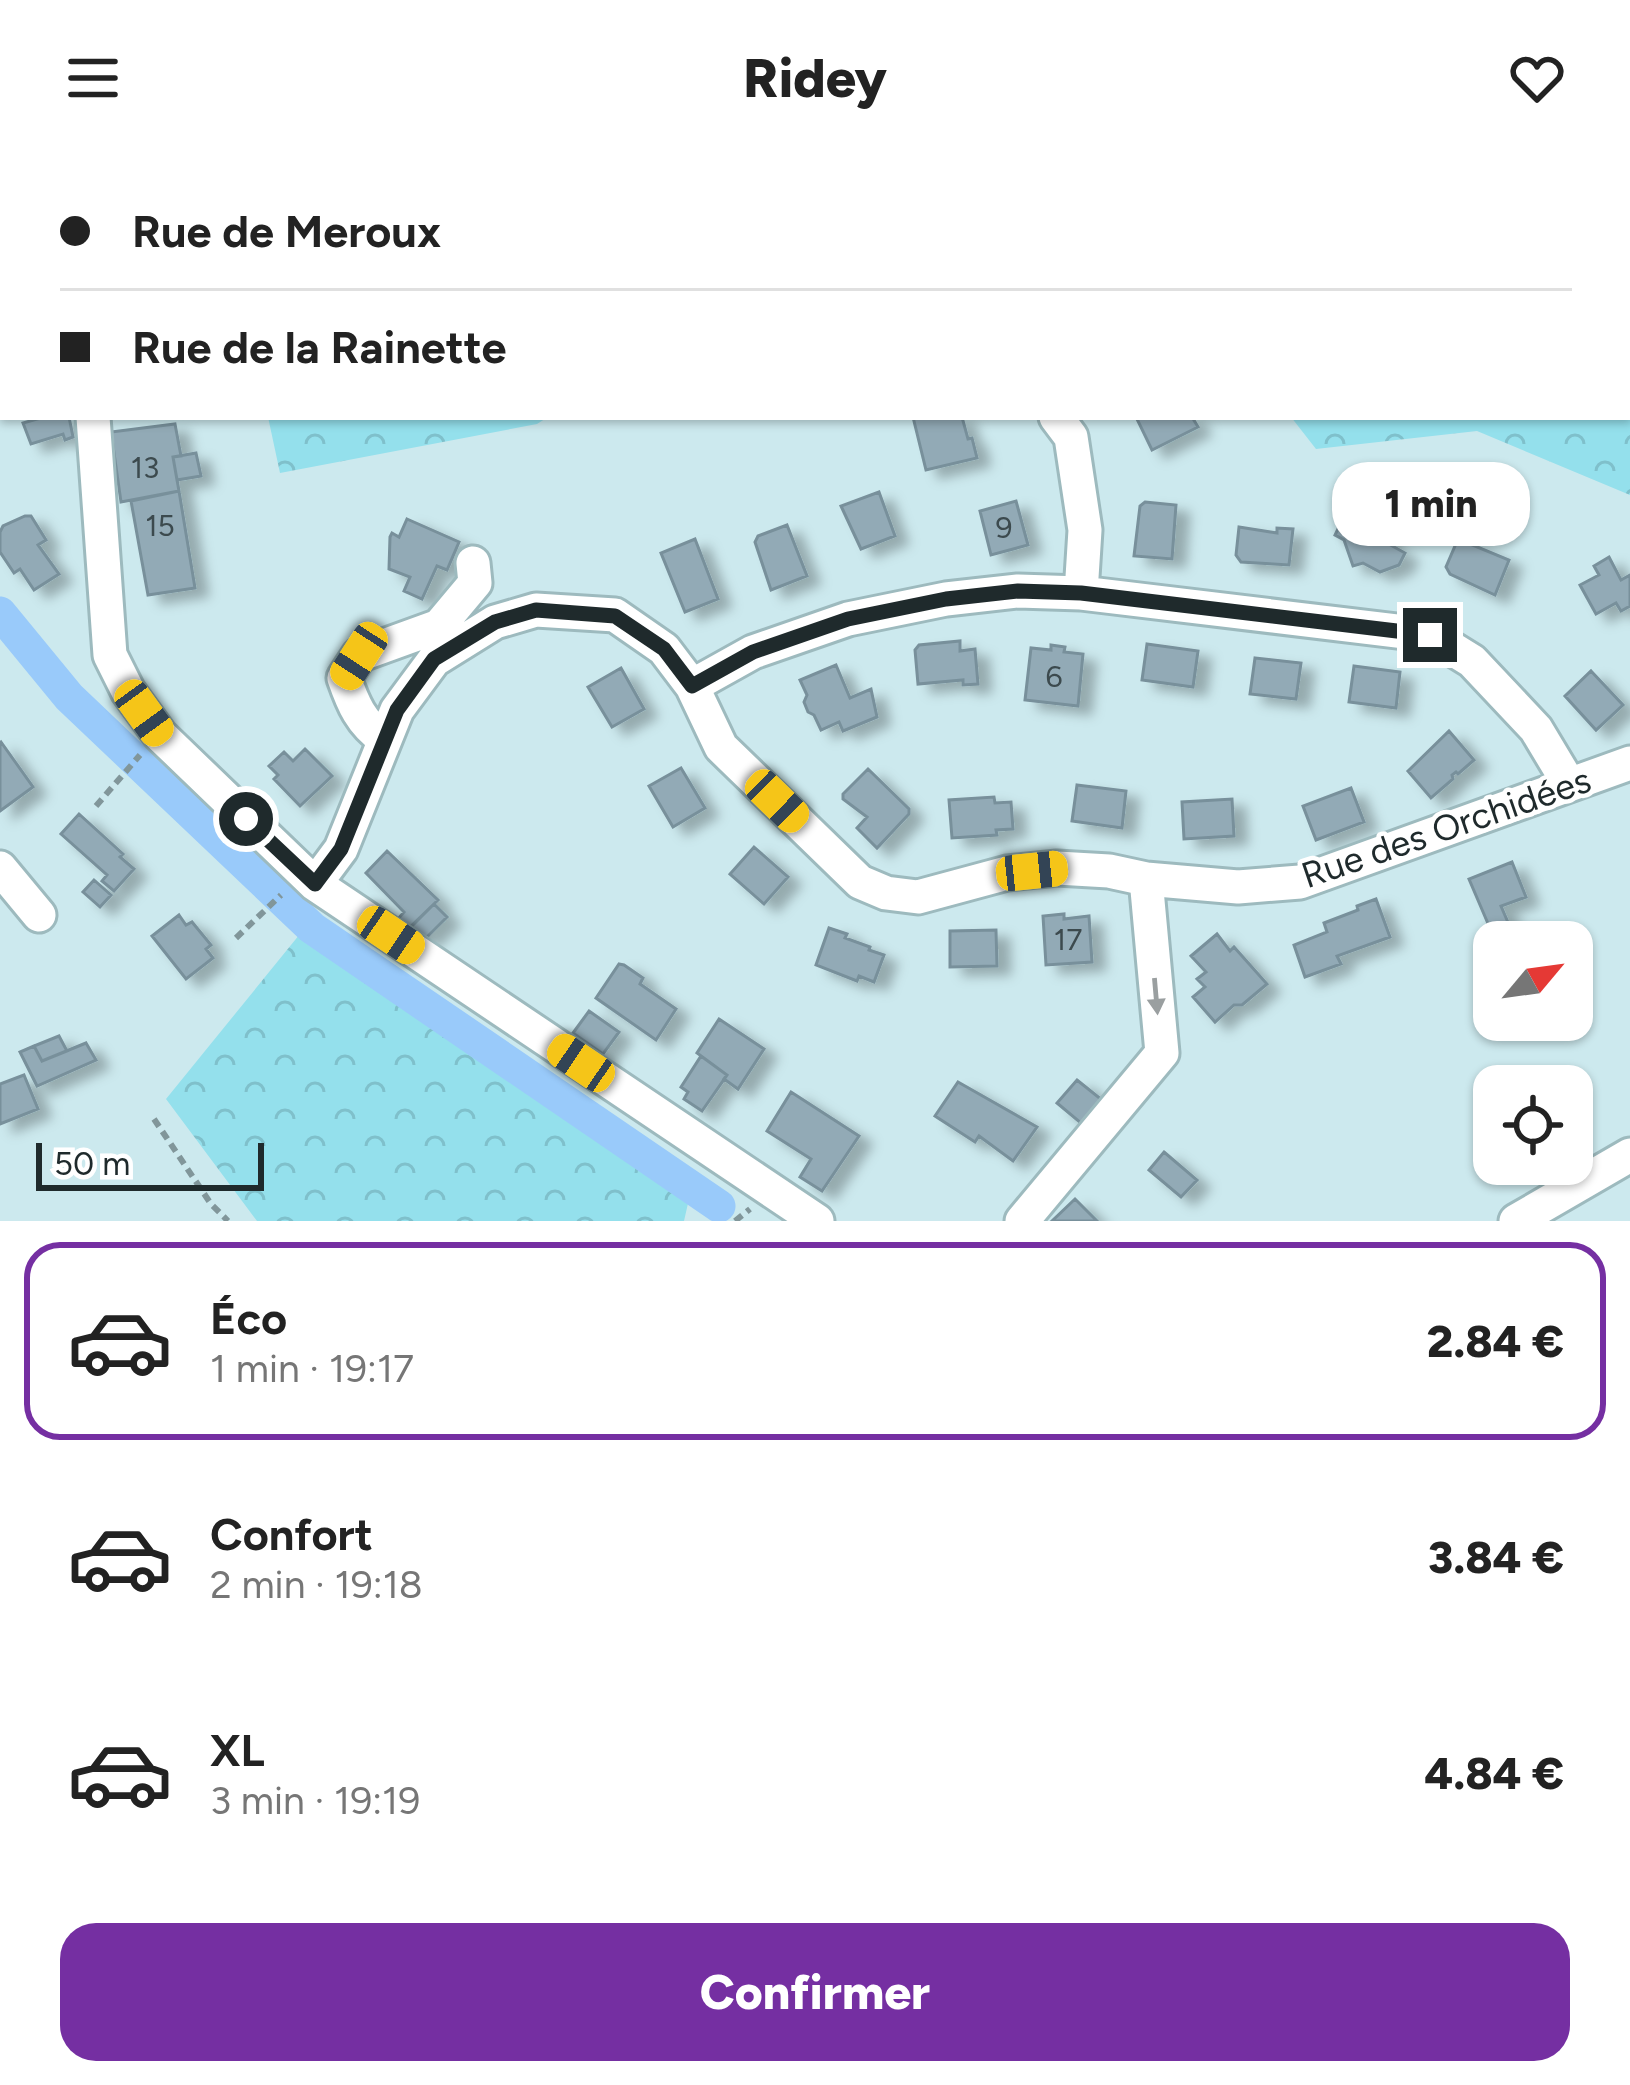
<!DOCTYPE html>
<html lang="fr">
<meta charset="utf-8">
<style>
body{margin:0;font-family:Figtree,sans-serif;background:#f6f6f6;color:#222;height:100vh;display:flex;flex-direction:column;font-size:45px;white-space:nowrap}
*{box-sizing:border-box;margin:0}
p{font-size:39px;color:#767676}
.icon{flex:none;width:66px;height:66px;fill:none;stroke:currentColor;stroke-width:2;stroke-linecap:round;stroke-linejoin:round}
.map{position:relative;height:1065px;overflow:hidden}
.side{display:flex;flex-direction:column;background:#fff;flex:1}
.side>*{flex:none}
.banner{position:absolute;left:0px;top:0px;width:1632px;height:264px;box-shadow:0 3px 9px #0004;display:grid;align-content:center;height:264px;padding:0 60px;background:#fff}
.needle{width:78px;rotate:61deg}
.buttons{position:absolute;left:1473px;top:765px;display:grid;gap:24px}
.buttons a{display:grid;place-items:center;width:120px;height:120px;border-radius:24px;background:#fff;box-shadow:0 3px 9px #0004;font-size:60px}
.scale{position:absolute;left:36px;bottom:30px;width:228px;box-sizing:border-box;padding-left:12px;border:6px solid #1f2a2c;border-top:0;font-size:33px;line-height:42px;white-space:nowrap;color:#1f2a2c;-webkit-text-stroke:9px #fff;paint-order:stroke}
.end{position:absolute;width:54px;height:54px;margin:-27px;border:15px solid #1f2a2c;background:#fff;box-shadow:0 0 0 6px #fff}
.from{border-radius:50%}
.bubble{position:absolute;height:84px;border-radius:36px;background:#fff;box-shadow:0 3px 9px #0004;font-size:39px;font-weight:800;line-height:84px;text-align:center}
.car{position:absolute;width:36px;height:72px;margin:-36px -18px;border-radius:15px;box-shadow:0 0 9px 3px #0007;background:linear-gradient(#f5c518 24%,#345 0 40%,#f5c518 0 76%,#345 0 86%,#f5c518 0)}
.banner b{display:flex;align-items:center;gap:42px;height:114px;font-size:45px}
.banner b+b{border-top:3px solid #e0e0e0}
.banner i{width:30px;height:30px;background:#222}
ul{padding:21px 0 0;list-style:none}
li{display:flex;align-items:center;gap:36px;height:198px;margin:0 24px 18px;padding:0 36px;border:6px solid transparent;border-radius:36px}
li div{flex:1}
li b{display:block;font-size:45px}
li em{font-style:normal;font-weight:800}
li.current{border-color:#752fa2}
li>.icon{width:108px;height:108px;stroke-width:1.5}
.cta{display:flex;gap:24px;margin-top:auto;padding:24px 60px}
.cta a{flex:1;height:138px;border-radius:36px;background:#752fa2;color:#fff;font-size:48px;font-weight:800;line-height:138px;text-align:center}
header{display:flex;justify-content:space-between;align-items:center;height:156px;padding:0 60px;background:#fff;font-size:54px;font-weight:800}
.map>svg:first-child{display:block}
</style>
<header><svg class="icon" aria-label="menu" viewBox="0 0 24 24"><path d="M4 6h16M4 12h16M4 18h16"/></svg>Ridey<svg class="icon" aria-label="heart" viewBox="0 0 24 24"><path d="M12 20l-8-8c-3-5 5-10 8-4 3-6 11-1 8 4z"/></svg></header>
<div class="map">
<svg width="1630" height="1065" viewBox="0 0 1630 1065">
<defs>
<pattern id="forest-crowns" width="20" height="18" patternUnits="userSpaceOnUse" patternTransform="scale(3)"><rect width="20" height="18" fill="#94e0ec"/><path d="M2 6a3 3 0 1 1 6 0M12 15a3 3 0 1 1 6 0" fill="none" stroke="#7fc0cb"/></pattern>
<filter id="shadow"><feDropShadow dx="13" dy="8" stdDeviation="6" flood-color="#0004"/></filter>
</defs>
<rect width="100%" height="100%" fill="#cce9ee"/>
<!-- forest -->
<path fill="url(#forest-crowns)" d="M320,0H962L958,3H316Z
M1092,0H1630V339L1477,275L1316,293L1291,261H1629V3H1094Z
M268,261H548L537,268L280,317Z
M322,768L673,1005L689,1043L684,1065H257L166,943L304,773Z"/>
<g fill="none" stroke-linecap="round" stroke-linejoin="round">
<!-- canal -->
<path stroke="#99cafa" stroke-width="33" d="M0,457L69,541L312,772L719,1050"/>
</g>
<!-- building -->
<path fill="#92aab6" stroke="#78909b" stroke-width="3" filter="url(#shadow)" d="M44,261H69L73,281L65,284L63,278L31,288L23,267Z
M913,261H962L968,283L972,282L977,302L926,314Z
M1136,261H1192L1198,271L1152,294Z
M175,268L181,300L173,301L179,335L121,346L111,276Z
M196,297L201,320L177,324L173,301Z
M179,335L195,432L148,439L131,345Z
M1390,335L1401,369L1383,375L1387,387L1405,397L1399,409L1380,416L1363,407L1353,410L1344,384L1335,379L1345,358L1360,353L1357,346Z
M879,336L895,380L861,393L841,350Z
M1016,345L1028,389L991,399L980,355Z
M1145,346L1176,349L1172,403L1134,400L1140,350Z
M25,360H31L46,384L38,389L59,418L34,434L20,413L14,417L0,396V376L3,370Z
M407,363L459,386L447,414L437,410L422,443L404,435L410,421L389,413L390,381L392,377L399,381Z
M787,369L807,420L771,434L755,386L758,380Z
M1239,371L1277,377V372L1293,373L1289,409L1241,406L1236,399Z
M695,383L718,443L685,456L661,397Z
M1458,383L1509,404L1495,439L1450,418L1446,411Z
M1609,401L1621,424L1630,419V450L1621,455L1616,447L1596,458L1580,429L1599,419L1594,410Z
M960,485V495L975,493L978,528L963,529V524L918,528L915,494L919,489Z
M1147,488L1198,495L1193,531L1142,524Z
M1051,489L1065,491L1064,496L1083,498L1078,550L1025,544L1031,492L1051,494Z
M1255,502L1301,507L1296,543L1250,538Z
M836,509L850,542L871,533L877,561L843,575L839,566L821,574L814,559L808,556L804,546L807,539L800,524Z
M1354,510L1400,516L1396,552L1349,546Z
M621,512L644,553L612,571L588,531Z
M1591,515L1623,549L1596,574L1565,540Z
M1449,575L1474,604L1458,618L1456,616L1452,619L1453,623L1431,642L1408,615Z
M1,586L33,631L0,655V587Z
M305,593L332,620L300,650L274,623L278,619L269,610L284,596L293,605Z
M681,612L705,652L673,671L649,630Z
M868,613L909,653V658L877,692L857,672L867,661L843,643V638Z
M1077,629L1126,635L1122,672L1072,665Z
M1351,632L1364,666L1316,684L1303,650Z
M994,641L995,647L1011,646L1013,673L996,674L997,679L952,682L949,644Z
M1232,643L1234,680L1184,683L1182,646Z
M79,658L123,698L120,701L134,713L114,735L102,725L107,719L61,678Z
M754,691L788,721L764,748L730,718Z
M387,695L438,744L408,773L397,764L404,756L366,717Z
M1512,706L1526,741L1501,750L1510,771L1492,777L1469,723Z
M94,724L111,739L100,751L83,736Z
M1376,743L1390,781L1337,800L1341,808L1305,821L1294,789L1327,776L1324,767L1358,754L1357,750Z
M434,748L447,761L424,784L411,771Z
M1064,758V763L1089,760L1092,806L1046,809L1043,760Z
M179,759L186,769L192,766L211,789L206,793L213,802L186,823L152,780Z
M829,772L847,778L845,782L870,791L869,794L884,799L874,826L859,820L857,825L816,809Z
M996,774L997,810L950,811V775Z
M1217,778L1230,795L1234,791L1267,828L1242,849H1234L1215,866L1193,841L1205,831L1197,823L1206,816L1191,800Z
M619,808L624,809L643,822L640,828L676,853L656,884L596,842Z
M589,855L619,876L603,898L573,877Z
M719,863L764,893L738,933L724,923L727,919L697,897Z
M59,880L67,895L42,905L34,890Z
M86,887L96,904L37,930L20,896L34,890L42,905Z
M701,900L727,919L702,955L684,943L688,936L681,931Z
M24,919L38,953L0,968V928Z
M1077,924L1102,944L1082,968L1057,947Z
M958,926L1037,971L1013,1005L979,980L975,986L935,960Z
M791,936L859,980L822,1035L800,1021L811,1003L767,975Z
M1164,996L1197,1024L1181,1041L1149,1014Z
M1075,1043L1097,1065H1052Z"/>
<g fill="none" stroke-linecap="round" stroke-linejoin="round">
<!-- minor casing -->
<g stroke="#9dbabe" stroke-width="39">
<path id="minor" d="M0,74L3,78
M93,261L110,499L128,535L160,579L315,728L817,1065
M1056,261L1071,281L1085,374L1081,437
M692,530L753,496L848,463L946,443L1018,435L1081,437L1430,479L1472,505L1536,573L1569,628
M384,583C361,567 353,548 344,522L359,499L439,470L475,427L473,407
M0,712L39,759
M315,728L341,693L397,554L434,504L495,466L536,454L615,459L664,493L692,530L721,591L860,726L886,737L918,741L1007,717L1057,712L1109,715L1146,723L1238,731L1300,726L1630,607
M1022,1065L1162,897L1146,723
M1516,1065L1630,999"/>
</g>
<!-- path -->
<path stroke="#81969a" stroke-width="6" stroke-dasharray="9 6" stroke-linecap="butt" d="M1573,0L1575,3
M1629,67L1630,68
M96,650L140,599
M236,782L281,739
M154,963L211,1048L228,1065
M735,1065L750,1053"/>
<!-- minor -->
<use href="#minor" stroke="#fff" stroke-width="33"/>
</g>
<!-- one-way arrows -->
<defs><path id="oneway-solid" d="M-6-.8H1V-3.2L6.5 0L1 3.2V.8H-6Z" transform="scale(3)"/></defs>
<use fill="#9a9fa0" href="#oneway-solid" transform="translate(1156 840) rotate(85)"/>
<g fill="none" stroke-linecap="round" stroke-linejoin="round">
<!-- route -->
<path stroke="#1f2a2c" stroke-width="15" d="M246,663L315,728L341,693L397,554L434,503L495,466L536,454L615,460L664,493L692,530L753,496L848,463L946,443L1018,435L1081,437L1430,479"/>
</g>
<g text-anchor="middle" stroke-width="9" stroke-linejoin="round" paint-order="stroke">
<!-- number labels -->
<g font-size="30" fill="#3c4a4e">
<text x="145" y="322">13</text>
<text x="160" y="380">15</text>
<text x="1004" y="382">9</text>
<text x="1054" y="531">6</text>
<text x="1068" y="794">17</text>
</g>
<!-- street labels -->
<g font-size="36" fill="#1f2a2c" stroke="#fff">
<text transform="translate(1446 671) rotate(-19)" y="13">Rue des Orchidées</text>
</g>
</g>
</svg>
<div class="buttons">
<a><svg class="needle" viewBox="-14 -14 28 28"><path d="M0-13l5 13h-10z" fill="#e53935"/><path d="M0 13l5-13h-10z" fill="#767676"/></svg></a>
<a><svg class="icon" aria-label="locate" viewBox="0 0 24 24"><circle cx="12" cy="12" r="6"/><path d="M12 2v4M12 18v4M2 12h4M18 12h4"/></svg></a>
</div>
<div class="scale">50 m</div>
<i class="end from" style="left:246px;top:663px"></i>
<i class="end" style="left:1430px;top:479px"></i>
<div class="bubble" style="left:1332px;top:306px;width:198px">1 min</div>
<i class="car" style="left:359px;top:500px;rotate:213deg"></i>
<i class="car" style="left:144px;top:557px;rotate:144deg"></i>
<i class="car" style="left:777px;top:645px;rotate:134deg"></i>
<i class="car" style="left:1032px;top:715px;rotate:84deg"></i>
<i class="car" style="left:391px;top:779px;rotate:124deg"></i>
<i class="car" style="left:581px;top:907px;rotate:304deg"></i>
<div class="banner">
<b><i class="from"></i>Rue de Meroux</b>
<b><i></i>Rue de la Rainette</b>
</div>
</div>
<section class="side">
<ul>
<li class="current"><svg class="icon" aria-label="car" viewBox="0 0 24 24"><path d="M5 17H2v-5l4-1 3-4h7l3 4 3 1v5h-3M9 17h6M6 11h13"/><circle cx="7" cy="17" r="2"/><circle cx="17" cy="17" r="2"/></svg><div><b>Éco</b><p>1 min · 19:17</p></div><em>2.84 €</em></li>
<li><svg class="icon" aria-label="car" viewBox="0 0 24 24"><path d="M5 17H2v-5l4-1 3-4h7l3 4 3 1v5h-3M9 17h6M6 11h13"/><circle cx="7" cy="17" r="2"/><circle cx="17" cy="17" r="2"/></svg><div><b>Confort</b><p>2 min · 19:18</p></div><em>3.84 €</em></li>
<li><svg class="icon" aria-label="car" viewBox="0 0 24 24"><path d="M5 17H2v-5l4-1 3-4h7l3 4 3 1v5h-3M9 17h6M6 11h13"/><circle cx="7" cy="17" r="2"/><circle cx="17" cy="17" r="2"/></svg><div><b>XL</b><p>3 min · 19:19</p></div><em>4.84 €</em></li>
</ul>
<div class="cta"><a>Confirmer</a></div>
</section>
